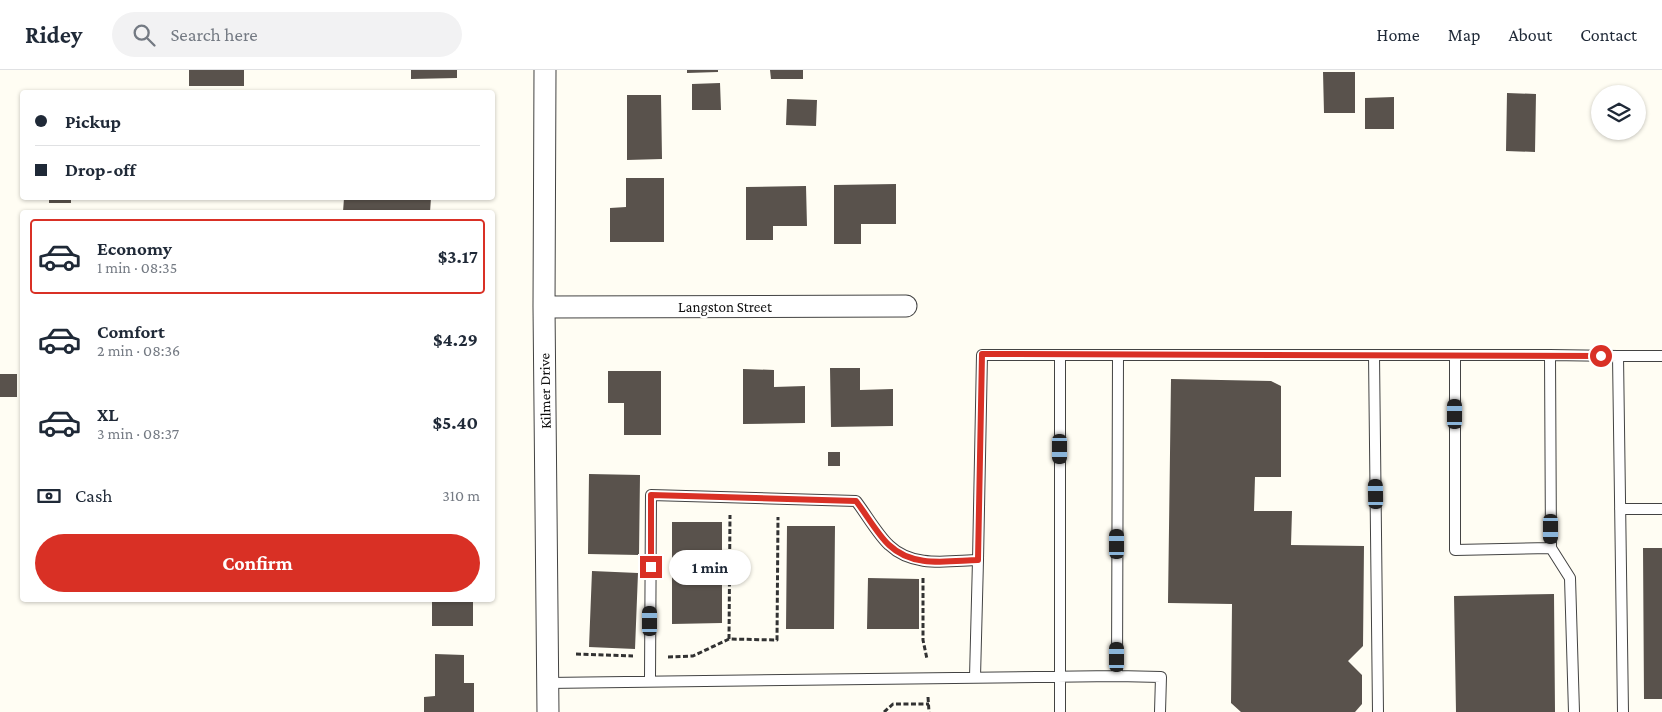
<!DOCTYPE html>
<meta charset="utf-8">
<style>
body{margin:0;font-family:"Crimson Pro",serif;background:#f2f2f3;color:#1f2937;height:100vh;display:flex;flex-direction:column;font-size:19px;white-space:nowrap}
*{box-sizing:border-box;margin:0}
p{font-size:16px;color:#747a83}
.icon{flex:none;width:28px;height:28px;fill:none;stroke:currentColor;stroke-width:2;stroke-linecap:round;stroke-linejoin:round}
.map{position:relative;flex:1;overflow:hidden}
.sheet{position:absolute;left:20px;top:140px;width:475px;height:392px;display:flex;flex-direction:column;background:#fff;border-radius:5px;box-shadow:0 1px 4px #0004}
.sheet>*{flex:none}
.hud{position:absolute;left:20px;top:20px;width:475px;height:110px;border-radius:5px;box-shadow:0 1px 4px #0004;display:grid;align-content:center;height:110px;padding:0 15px;background:#fff}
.fabs{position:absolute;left:1591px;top:15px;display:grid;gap:10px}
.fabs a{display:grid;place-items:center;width:55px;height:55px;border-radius:50%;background:#fff;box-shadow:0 1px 4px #0004;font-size:25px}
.end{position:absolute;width:22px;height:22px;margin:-11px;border:6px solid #d93025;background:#fff;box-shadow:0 0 0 2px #fff}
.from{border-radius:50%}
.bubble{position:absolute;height:35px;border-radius:18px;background:#fff;box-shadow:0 1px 4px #0004;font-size:16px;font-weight:700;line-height:35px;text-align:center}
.car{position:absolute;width:15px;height:30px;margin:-15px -8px;border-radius:6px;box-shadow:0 0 4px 1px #0007;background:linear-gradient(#222 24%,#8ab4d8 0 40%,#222 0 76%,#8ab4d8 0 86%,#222 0)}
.hud b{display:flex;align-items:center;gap:18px;height:48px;font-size:19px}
.hud b+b{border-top:1px solid #e0e1e3}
.hud i{width:12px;height:12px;background:#1f2937}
ul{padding:9px 0 0;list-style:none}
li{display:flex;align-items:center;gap:15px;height:75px;margin:0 10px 8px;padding:0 5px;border:2px solid transparent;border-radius:5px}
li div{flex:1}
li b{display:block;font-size:19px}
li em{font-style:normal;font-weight:700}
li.on{border-color:#d93025}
li>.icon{width:45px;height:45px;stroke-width:1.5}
.pay{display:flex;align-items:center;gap:12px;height:55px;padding:0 15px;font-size:19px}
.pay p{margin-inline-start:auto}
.primary-button{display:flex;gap:10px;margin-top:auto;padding:10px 15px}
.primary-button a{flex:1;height:58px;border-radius:30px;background:#d93025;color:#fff;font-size:20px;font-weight:700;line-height:58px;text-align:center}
header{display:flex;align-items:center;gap:30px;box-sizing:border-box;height:70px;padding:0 25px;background:#fff;border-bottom:1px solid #e0e1e3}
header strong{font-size:24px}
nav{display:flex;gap:28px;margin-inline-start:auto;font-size:18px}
.search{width:350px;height:45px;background:#f2f2f3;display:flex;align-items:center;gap:12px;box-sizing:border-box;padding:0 18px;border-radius:28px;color:#747a83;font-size:19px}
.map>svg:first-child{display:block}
</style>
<header>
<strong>Ridey</strong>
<div class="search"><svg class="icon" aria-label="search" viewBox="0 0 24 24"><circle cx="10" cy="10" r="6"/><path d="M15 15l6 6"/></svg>Search here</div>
<nav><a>Home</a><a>Map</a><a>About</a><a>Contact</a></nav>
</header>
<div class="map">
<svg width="1662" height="642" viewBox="0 0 1662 642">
<rect width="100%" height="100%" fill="#fffdf3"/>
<!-- building -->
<path fill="#59524c" d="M189,0H244V16H189Z
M411,0H457V8L411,9Z
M687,0H718V2L687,3Z
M770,0H803V9H771Z
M1323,2H1355V43H1324Z
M720,13L721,40H692V14Z
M1507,23L1536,24L1535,82L1506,81Z
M627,25H661L662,89L627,90Z
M1394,27V59H1365V28Z
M787,29L817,30L816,56L786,55Z
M626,108H664V172H610V138L626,137Z
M896,114V154H861V174H834V115Z
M806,116L807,156H773V170H746V117Z
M49,128H71V133H49Z
M344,128H431L430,142H343Z
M830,298H860V320L893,319V356L831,357Z
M743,299L774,300V317L805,316V353L743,354Z
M608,301H661V365H624V333H608Z
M0,304H17V327H0Z
M1171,309L1271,311L1281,316V407H1255L1254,441H1292L1291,475L1364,476L1363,576L1348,591L1362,605V634L1355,642H1241L1231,633L1232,534L1168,533Z
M828,382H840V396H828Z
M589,404L640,405L639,485L588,484Z
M672,452H722V553L672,554Z
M787,456H835L834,559H786Z
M1643,478H1662V629H1644Z
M592,501L638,503L635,579L589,577Z
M868,508L919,509V559H867Z
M1554,524L1555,642H1456L1454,526Z
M432,530H473V556H432Z
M435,584L464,585V613H474V642H424V627L435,626Z"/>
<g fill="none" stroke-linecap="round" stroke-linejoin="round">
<!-- service casing -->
<g stroke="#434343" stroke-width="12">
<path id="service" d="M1060,285V642
M1374,285L1378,642
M1455,285V480L1551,478
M1550,285L1618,286
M1620,439H1662
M1117,606L1118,285
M975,607L978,490
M650,610L651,425L856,431C866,444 878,465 889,475C913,498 947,491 978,490L982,285H1550L1551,478L1570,508L1574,642
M547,613L1117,606L1161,607L1160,642
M1623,642L1618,286H1662"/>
</g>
<!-- minor casing -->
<g stroke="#434343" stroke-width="23">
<path id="minor" d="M545,0L544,237L548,642
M544,237L906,236"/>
</g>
<!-- path -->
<path stroke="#323232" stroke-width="3" stroke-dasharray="5 2.5" stroke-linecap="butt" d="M923,508V570L927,589
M729,569L730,445
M576,584L633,586
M668,587L693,586L729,569L777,570L778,447
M928,627L929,642
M884,642L893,634H929"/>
<!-- service -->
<use href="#service" stroke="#fff" stroke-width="10"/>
<!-- minor -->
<use href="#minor" stroke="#fff" stroke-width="21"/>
</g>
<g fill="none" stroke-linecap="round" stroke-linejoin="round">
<!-- route -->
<path stroke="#d93025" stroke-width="6" d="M651,497V425L856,431C866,444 878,465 889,475C913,498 947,491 978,490L982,284L1601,286"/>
</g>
<g text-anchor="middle" stroke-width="5" stroke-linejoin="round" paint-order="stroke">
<!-- street labels -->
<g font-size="15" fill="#101010" stroke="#fff">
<text x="725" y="242">Langston Street</text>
<text transform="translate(545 321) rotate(-91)" y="5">Kilmer Drive</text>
</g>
</g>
</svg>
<div class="fabs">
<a><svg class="icon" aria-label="layers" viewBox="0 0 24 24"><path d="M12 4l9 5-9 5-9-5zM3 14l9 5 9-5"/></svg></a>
</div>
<i class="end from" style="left:1601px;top:286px"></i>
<i class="end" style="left:651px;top:497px"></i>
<div class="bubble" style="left:669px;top:480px;width:82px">1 min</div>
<i class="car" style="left:1455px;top:344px;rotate:0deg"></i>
<i class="car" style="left:1060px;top:379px;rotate:180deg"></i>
<i class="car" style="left:1376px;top:424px;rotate:359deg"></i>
<i class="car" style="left:1551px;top:459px;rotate:180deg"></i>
<i class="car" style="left:1117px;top:474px;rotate:0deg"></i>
<i class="car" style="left:650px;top:551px;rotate:0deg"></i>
<i class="car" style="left:1117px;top:587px;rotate:0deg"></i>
<div class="hud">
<b><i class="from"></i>Pickup</b>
<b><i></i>Drop-off</b>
</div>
<section class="sheet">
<ul>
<li class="on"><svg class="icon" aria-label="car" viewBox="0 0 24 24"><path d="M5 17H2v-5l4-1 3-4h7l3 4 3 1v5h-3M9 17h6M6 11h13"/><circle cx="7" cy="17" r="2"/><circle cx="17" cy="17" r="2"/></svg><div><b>Economy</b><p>1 min · 08:35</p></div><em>$3.17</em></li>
<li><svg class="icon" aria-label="car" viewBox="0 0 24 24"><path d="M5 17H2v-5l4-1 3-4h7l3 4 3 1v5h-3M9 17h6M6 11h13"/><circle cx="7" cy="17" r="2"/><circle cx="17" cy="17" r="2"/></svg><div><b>Comfort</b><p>2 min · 08:36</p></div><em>$4.29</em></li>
<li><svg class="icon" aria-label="car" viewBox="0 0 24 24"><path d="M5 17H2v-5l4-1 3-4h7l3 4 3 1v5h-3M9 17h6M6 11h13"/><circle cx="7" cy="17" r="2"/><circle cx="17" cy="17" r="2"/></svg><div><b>XL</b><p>3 min · 08:37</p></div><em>$5.40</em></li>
</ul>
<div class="pay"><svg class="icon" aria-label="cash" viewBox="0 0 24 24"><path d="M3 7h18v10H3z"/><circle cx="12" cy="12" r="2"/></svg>Cash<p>310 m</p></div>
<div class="primary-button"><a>Confirm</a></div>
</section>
</div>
